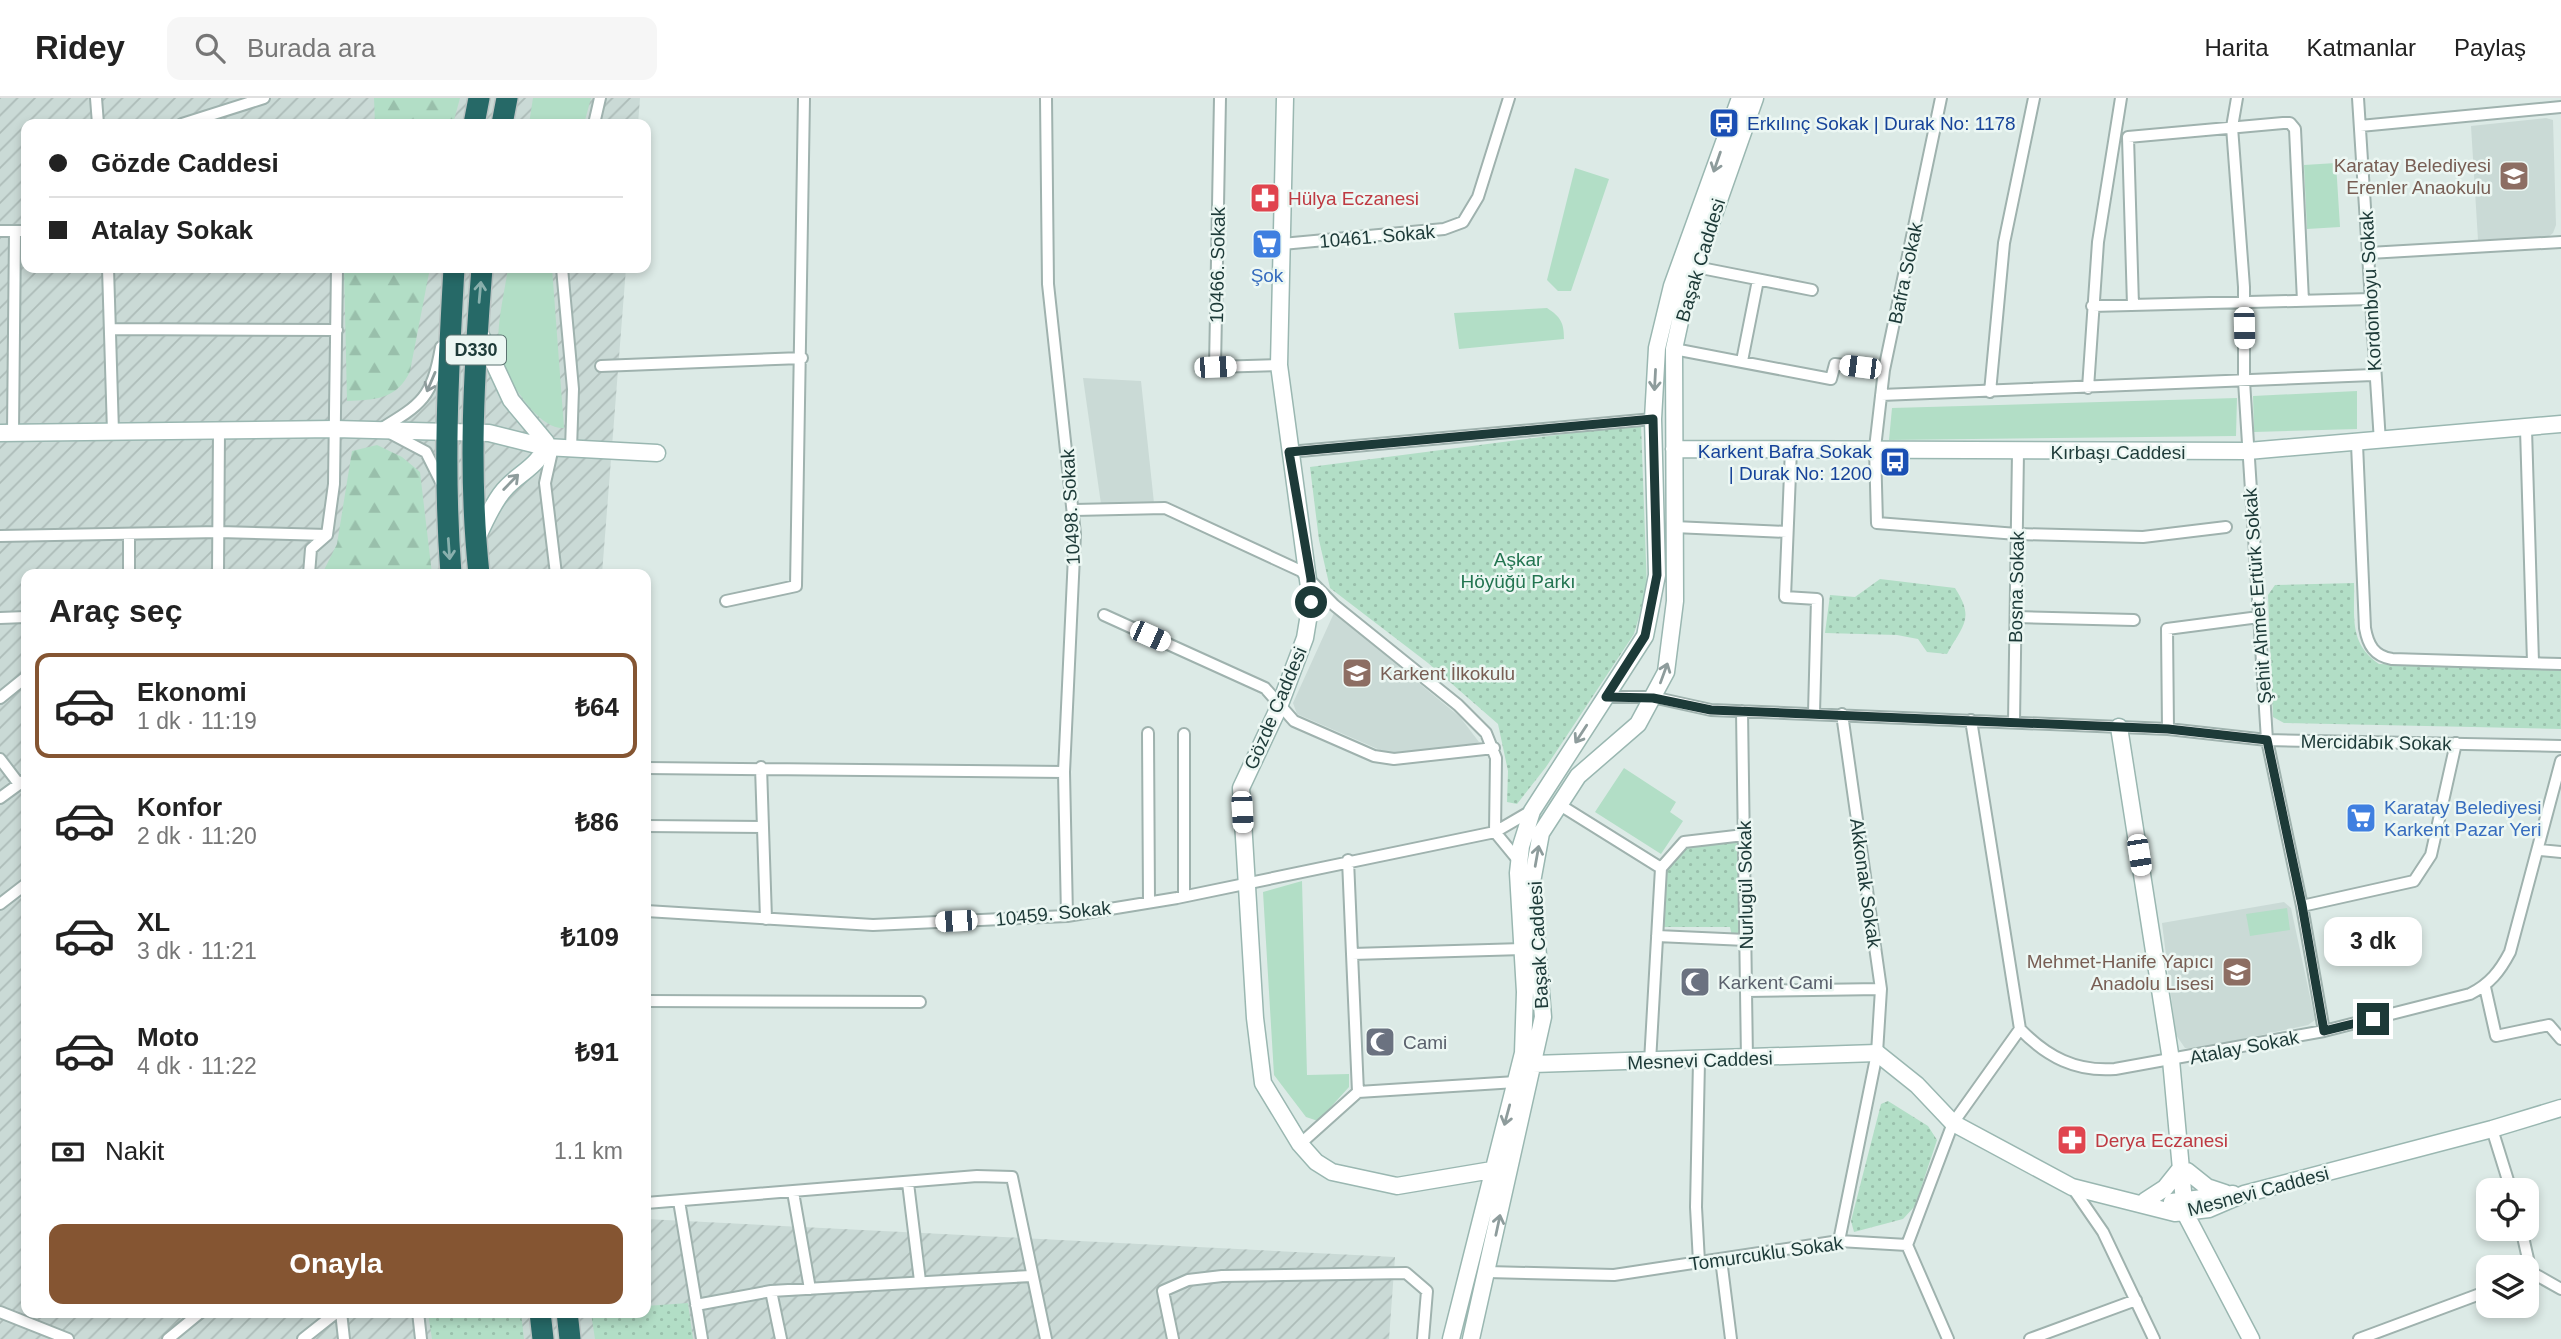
<!DOCTYPE html>
<html lang="tr">
<meta charset="utf-8">
<style>
body{margin:0;font-family:Arial,sans-serif;background:#f6f6f6;color:#222;height:100vh;display:flex;flex-direction:column;font-size:26px;white-space:nowrap}
*{box-sizing:border-box;margin:0}
p{font-size:23px;color:#767676}
.icon{flex:none;width:38px;height:38px;fill:none;stroke:currentColor;stroke-width:2;stroke-linecap:round;stroke-linejoin:round}
.map{position:relative;flex:1;overflow:hidden}
.details{position:absolute;left:21px;top:471px;width:630px;height:749px;display:flex;flex-direction:column;background:#fff;border-radius:14px;box-shadow:0 4px 10px #0003}
.details>*{flex:none}
.top-card{position:absolute;left:21px;top:21px;width:630px;height:154px;border-radius:14px;box-shadow:0 4px 10px #0003;display:grid;align-content:center;height:154px;padding:0 28px;background:#fff}
.fabs{position:absolute;left:2476px;top:1080px;display:grid;gap:14px}
.fabs a{display:grid;place-items:center;width:63px;height:63px;border-radius:14px;background:#fff;box-shadow:0 4px 10px #0003;font-size:35px}
.end{position:absolute;width:32px;height:32px;margin:-16px;border:9px solid #1d3a38;background:#fff;box-shadow:0 0 0 4px #fff}
.from{border-radius:50%}
.bubble{position:absolute;height:49px;border-radius:14px;background:#fff;box-shadow:0 4px 10px #0003;font-size:23px;font-weight:700;line-height:49px;text-align:center}
.car{position:absolute;width:21px;height:42px;margin:-21px -10px;border-radius:9px;box-shadow:0 0 5px 2px #0007;background:linear-gradient(#fff 24%,#345 0 40%,#fff 0 76%,#345 0 86%,#fff 0)}
.top-card b{display:flex;align-items:center;gap:24px;height:66px;font-size:26px}
.top-card b+b{border-top:2px solid #e0e0e0}
.top-card i{width:18px;height:18px;background:#222}
ul{padding:0;list-style:none}
li{display:flex;align-items:center;gap:21px;height:105px;margin:0 14px 10px;padding:0 14px;border:4px solid transparent;border-radius:14px}
li div{flex:1}
li b{display:block;font-size:26px}
li em{font-style:normal;font-weight:700}
li.active{border-color:#855532}
li>.icon{width:63px;height:63px;stroke-width:1.5}
h2{padding:0 28px;font-size:32px;line-height:84px}
.pay{display:flex;align-items:center;gap:18px;height:77px;padding:0 28px;font-size:26px}
.pay p{margin-inline-start:auto}
.button{display:flex;gap:14px;margin-top:auto;padding:14px 28px}
.button a{flex:1;height:80px;border-radius:14px;background:#855532;color:#fff;font-size:28px;font-weight:700;line-height:80px;text-align:center}
header{display:flex;align-items:center;gap:42px;box-sizing:border-box;height:98px;padding:0 35px;background:#fff;border-bottom:2px solid #e0e0e0}
header strong{font-size:33px}
nav{display:flex;gap:38px;margin-inline-start:auto;font-size:24px}
.search{width:490px;height:63px;background:#f6f6f6;display:flex;align-items:center;gap:18px;box-sizing:border-box;padding:0 24px;border-radius:14px;color:#767676;font-size:26px}
.map>svg:first-child{display:block}
</style>
<header>
<strong>Ridey</strong>
<div class="search"><svg class="icon" aria-label="search" viewBox="0 0 24 24"><circle cx="10" cy="10" r="6"/><path d="M15 15l6 6"/></svg>Burada ara</div>
<nav><a>Harita</a><a>Katmanlar</a><a>Paylaş</a></nav>
</header>
<div class="map">
<svg width="2561" height="1241" viewBox="0 0 2561 1241">
<defs>
<pattern id="industrial-furrows" width="10" height="10" patternUnits="userSpaceOnUse" patternTransform="scale(1.75)"><rect width="10" height="10" fill="#cadad6"/><path d="M-1 1l2-2M0 10L10 0M9 11l2-2" fill="none" stroke="#adbcb8"/></pattern>
<pattern id="forest-firs" width="22" height="20" patternUnits="userSpaceOnUse" patternTransform="scale(1.75)"><rect width="22" height="20" fill="#b2dec6"/><path d="M5 1l3.5 6h-7zM16 11l3.5 6h-7z" fill="#99bfab"/></pattern>
<pattern id="park-dots" width="8" height="8" patternUnits="userSpaceOnUse" patternTransform="scale(1.75)"><rect width="8" height="8" fill="#b2dec6"/><path d="M2 2h.1M6 6h.1" fill="none" stroke="#99bfab" stroke-width="1.8" stroke-linecap="round"/></pattern>
</defs>
<rect width="100%" height="100%" fill="#dceae6"/>
<!-- built -->
<path fill="#cadad6" d="M2546,20L2553,22L2556,127L2553,135L2548,139L2478,142L2471,28Z
M1083,280L1141,283L1154,405L1101,406Z
M1334,515L1460,619L1479,644L1471,647L1387,655L1297,616L1293,605Z
M2284,804L2291,810L2315,922L2308,927L2195,951L2185,950L2176,937L2162,825Z"/>
<!-- industrial -->
<path fill="url(#industrial-furrows)" d="M0,0H640L638,26H26V170H626L602,476H26V1214H646V1121L1395,1159L1389,1241H0Z"/>
<!-- green -->
<path fill="#b2dec6" d="M533,0H591L584,26H529Z
M2336,65L2340,129L2307,131L2304,67Z
M1575,70L1609,81L1571,193H1558L1547,182Z
M508,170H552L564,330C536,332 503,275 499,251C496,229 505,192 508,170Z
M1547,210C1561,219 1564,225 1564,241L1459,251L1454,215Z
M2357,293V331L2254,334L2253,298Z
M2237,300L2236,338L1889,342L1892,310Z
M1624,670L1676,704L1670,714L1683,723L1661,756L1595,714Z
M1302,783L1307,977L1349,976V989L1318,1023L1306,1019L1274,977L1263,794Z
M2287,810L2290,832L2250,838L2246,816Z"/>
<!-- forest -->
<path fill="url(#forest-firs)" d="M374,0H460L453,26H375Z
M344,170H430L410,273C398,301 375,302 347,303Z
M377,347L402,359L420,374L432,476H322L337,446L352,353Z"/>
<!-- park -->
<path fill="url(#park-dots)" d="M1641,326L1647,491L1634,536L1546,669L1517,706L1507,704L1508,673L1498,626L1428,565L1330,490L1319,442L1310,369Z
M1880,481L1955,490C1975,521 1963,527 1947,556L1927,554L1918,541L1897,537L1825,535L1830,497L1855,499Z
M2354,485C2355,518 2348,545 2379,566L2561,572V631L2284,625L2273,619L2268,497L2275,487Z
M1740,743L1741,837L1732,839L1730,829H1663L1665,773L1684,748Z
M1888,1003L1928,1028L1937,1042L1915,1108L1903,1121L1854,1134L1851,1123L1881,1006Z
M688,1205L693,1241H595L591,1215L646,1214V1208Z
M428,1215H521L524,1241H432Z"/>
<g fill="none" stroke-linecap="round" stroke-linejoin="round">
<!-- street casing -->
<g stroke="#9fb2ae" stroke-width="14">
<path id="street" d="M96,0L98,26
M1046,0L1048,186L1075,436L1064,674L1067,818
M1220,0L1215,269L1279,267
M1941,0L1884,272L1875,350L1877,425L2017,436L2143,439L2226,429
M2237,0L2232,29L2244,189V283L2267,642L2302,808L2324,933
M2358,0L2380,344
M182,26L264,0
M594,26L600,0
M2360,28L2561,9
M0,133H26
M1282,146L1444,131L1463,124L1478,99L1509,0
M2369,155L2561,144
M1696,169L1812,192
M108,170L113,334
M562,170L573,291L571,351
M2133,207L2128,39L2283,25H2290L2295,31L2303,203
M2092,208L2371,201
M110,231L337,232
M1674,251L1831,281L1835,266L1884,272
M1742,263L1758,182
M601,268L802,260
M2088,290L2098,144L2121,0
M1990,294L2004,145L2034,0
M1881,297L2373,277
M2526,331L2533,564
M379,332C422,306 432,300 441,249
M13,335L15,133
M392,336L426,354L442,386
M2357,346L2365,530C2368,547 2374,558 2392,561L2561,566
M553,349L545,385L556,476
M1791,351L1785,499L1817,501L1814,615
M1289,354L1653,321
M1074,412L1165,410L1301,473L1334,507L1458,607L1486,635L1496,660L1495,734
M1674,429L1787,434
M0,438L219,434L327,437
M129,476V436
M218,476L219,333
M309,476L311,451L327,437L334,386L337,170
M726,503L796,488L804,0
M1104,517L1265,590L1294,623L1374,658L1394,661L1494,650
M2016,519L2134,522
M0,520L26,519
M1606,599H1652L1711,612L2168,631L2267,642L2561,648
M0,600L26,579
M1742,613L1747,962
M2014,624L2018,354
M2168,631L2167,531L2259,519
M1148,635L1149,804
M0,661L19,686
M761,669L766,821
M646,670L1064,674
M0,700L26,681
M1560,707L1661,770L1650,964
M646,728L763,729
M1495,734L1518,762
M2539,752L2561,754
M1348,762L1352,856
M1661,770L1684,744L1744,737
M1184,798V636
M0,806L26,786
M2302,808L2414,783L2431,757L2456,645
M646,813L873,827L1067,818L1177,800L1495,734L1531,713
M1657,838L1746,842
M2485,889L2496,938L2549,927L2561,941
M1746,893L1881,891
M646,903L920,904
M2020,931C2047,959 2076,974 2115,971L2324,933L2470,896C2490,886 2500,873 2510,854L2561,663
M1699,963L1696,1109L1699,1164
M1358,994L1352,856L1523,851
M2492,1031L2511,1092
M1300,1046L1358,994L1516,984
M908,1085L920,1183
M2072,1089L2103,1134L2154,1241
M793,1094L810,1191
M679,1103L702,1241
M646,1105L977,1078L1012,1079L1046,1241
M2521,1130L2531,1174L2561,1191
M1839,1143L1877,955L1881,891L1842,616
M1907,1147L1948,1241
M1721,1161L1731,1241
M1487,1174L1614,1177L1839,1143L1907,1147L1953,1025L2020,931L1971,622
M771,1193L781,1241
M696,1207L771,1193L1031,1178
M0,1214L68,1241
M341,1214L344,1241
M418,1214L421,1241
M168,1241L201,1214
M303,1241L337,1214
M1173,1241L1163,1193L1188,1182L1222,1178L1406,1175L1427,1193L1423,1241
M2030,1241L2136,1202
M2359,1241L2488,1193"/>
</g>
<!-- secondary casing -->
<g stroke="#9ab7b1" stroke-width="19">
<path id="secondary" d="M1285,0L1279,267L1311,504L1305,540L1279,609L1241,690L1255,920L1263,985L1300,1046L1316,1064L1332,1074L1397,1088L1492,1072
M0,335L335,331L489,335L545,349L657,355
M1674,351L2248,353L2561,326
M477,440C485,424 492,406 504,392C518,375 542,367 546,344L511,302L478,231
M2119,629L2171,962L2185,1115L2251,1241
M1533,966L1877,955L1917,987L1953,1025L2072,1089L2175,1115L2209,1111L2244,1096L2492,1031L2561,1010
M2187,1073L2207,1089L2225,1095
M2145,1103L2165,1090L2181,1070
M2172,1104L2233,1096
M1451,1241L1523,955L1525,894L1518,775L1521,748L1532,713L1645,538L1657,477L1653,321L1657,250L1672,188L1740,0
M1471,1241L1543,919L1532,784L1541,735L1578,678L1638,626L1666,574L1675,503L1674,251L1686,196L1755,0"/>
</g>
<!-- highway casing -->
<g stroke="#bbc4c3" stroke-width="24">
<path id="highway" d="M474,26L479,0
M502,26L507,0
M451,476C443,371 448,275 454,170
M479,476C468,374 474,272 482,170
M540,1214L543,1241
M567,1214L570,1241"/>
</g>
<!-- street -->
<use href="#street" stroke="#fff" stroke-width="10"/>
<!-- secondary -->
<use href="#secondary" stroke="#fff" stroke-width="16"/>
<!-- highway -->
<use href="#highway" stroke="#266967" stroke-width="21"/>
</g>
<!-- one-way arrows -->
<defs><path id="oneway-shaft" d="M-6 0H5M1.5-3L5.5 0L1.5 3" fill="none" stroke-width="1.6" stroke-linecap="round" stroke-linejoin="round" transform="scale(1.75)"/></defs>
<g stroke="#8e9c9c">
<use href="#oneway-shaft" transform="translate(1717 64) rotate(109)"/>
<use href="#oneway-shaft" transform="translate(1655 282) rotate(93)"/>
<use href="#oneway-shaft" transform="translate(431 284) rotate(113)"/>
<use href="#oneway-shaft" transform="translate(511 384) rotate(-46)"/>
<use href="#oneway-shaft" transform="translate(1664 575) rotate(-70)"/>
<use href="#oneway-shaft" transform="translate(1581 636) rotate(123)"/>
<use href="#oneway-shaft" transform="translate(1537 758) rotate(-80)"/>
<use href="#oneway-shaft" transform="translate(1507 1017) rotate(105)"/>
<use href="#oneway-shaft" transform="translate(1498 1127) rotate(-78)"/>
</g>
<g stroke="#89b0ad">
<use href="#oneway-shaft" transform="translate(480 194) rotate(-85)"/>
<use href="#oneway-shaft" transform="translate(449 451) rotate(86)"/>
</g>
<g fill="none" stroke-linecap="round" stroke-linejoin="round">
<!-- route -->
<path stroke="#1d3a38" stroke-width="9" d="M1311,504V481L1289,354L1653,321L1657,477L1645,538L1606,599L1653,600L1711,612L2168,631L2267,642L2302,807L2324,933L2373,921"/>
</g>
<!-- icons -->
<defs>
<g id="bus-square" transform="scale(1.575)"><rect x="-9" y="-9" width="18" height="18" rx="4" fill="#1a4fb4" stroke="#ecf7f3"/><path d="M-5-6H5V4H4V6H2V4H-2V6H-4V4H-5ZM-3.5-4V0h7V-4ZM-3.5 1.2v1.5H-2V1.2ZM2 1.2v1.5H3.5V1.2Z" fill="#fff"/></g>
<g id="school-square" transform="scale(1.575)"><rect x="-9" y="-9" width="18" height="18" rx="4" fill="#8d6e63" stroke="#ecf7f3"/><path d="M0-5L7-2L0 1L-7-2ZM-4 1L0 2.5L4 1V4Q0 6-4 4Z" fill="#fff"/></g>
<g id="pharmacy-square" transform="scale(1.575)"><rect x="-9" y="-9" width="18" height="18" rx="4" fill="#e0444e" stroke="#ecf7f3"/><path d="M-2-6h4v4h4v4h-4v4h-4v-4h-4v-4h4Z" fill="#fff"/></g>
<g id="supermarket-square" transform="scale(1.575)"><rect x="-9" y="-9" width="18" height="18" rx="4" fill="#3f7fe0" stroke="#ecf7f3"/><path d="M-6-5.5h2.5l.6 2H6L4.5 2H-2.5L-4.4-4H-6ZM-1.5 3.2a1.3 1.3 0 1 0 .1 0ZM3 3.2a1.3 1.3 0 1 0 .1 0Z" fill="#fff"/></g>
<g id="mosque-square" transform="scale(1.575)"><rect x="-9" y="-9" width="18" height="18" rx="4" fill="#6b7280" stroke="#ecf7f3"/><path d="M3.5-4.9A6 6 0 1 0 3.5 4.9A5 5 0 1 1 3.5-4.9Z" fill="#fff"/></g>
</defs>
<g fill-rule="evenodd">
<use href="#bus-square" x="1724" y="25"/>
<use href="#school-square" x="2514" y="78"/>
<use href="#pharmacy-square" x="1265" y="100"/>
<use href="#supermarket-square" x="1267" y="146"/>
<use href="#bus-square" x="1895" y="364"/>
<use href="#school-square" x="1357" y="575"/>
<use href="#supermarket-square" x="2361" y="720"/>
<use href="#school-square" x="2237" y="874"/>
<use href="#mosque-square" x="1695" y="884"/>
<use href="#mosque-square" x="1380" y="944"/>
<use href="#pharmacy-square" x="2072" y="1042"/>
</g>
<g text-anchor="middle" stroke-width="5" stroke-linejoin="round" paint-order="stroke">
<!-- shield labels -->
<rect fill="#ecf7f3" stroke="#5b7370" stroke-width="2" x="446" y="237.5" width="60" height="29" rx="5"/>
<g font-size="18" font-weight="bold" fill="#1d3a38">
<text x="476" y="258">D330</text>
</g>
<!-- transit labels -->
<g font-size="19" fill="#164399" stroke="#ecf7f3" text-anchor="start">
<text x="1747" y="32">Erkılınç Sokak | Durak No: 1178</text>
<text x="1872" y="360" text-anchor="end">Karkent Bafra Sokak<tspan x="1872" dy="22">| Durak No: 1200</tspan></text>
</g>
<!-- education labels -->
<g font-size="19" fill="#785e54" stroke="#ecf7f3" text-anchor="end">
<text x="2491" y="74">Karatay Belediyesi<tspan x="2491" dy="22">Erenler Anaokulu</tspan></text>
<text x="1380" y="582" text-anchor="start">Karkent İlkokulu</text>
<text x="2214" y="870">Mehmet-Hanife Yapıcı<tspan x="2214" dy="22">Anadolu Lisesi</tspan></text>
</g>
<!-- health labels -->
<g font-size="19" fill="#be3a42" stroke="#ecf7f3" text-anchor="start">
<text x="1288" y="107">Hülya Eczanesi</text>
<text x="2095" y="1049">Derya Eczanesi</text>
</g>
<!-- street labels -->
<g font-size="19" fill="#1d3a38" stroke="#ecf7f3">
<text transform="translate(1377 138) rotate(-5)" y="7">10461. Sokak</text>
<text transform="translate(1700 162) rotate(-73)" y="7">Başak Caddesi</text>
<text transform="translate(1217 167) rotate(-89)" y="7">10466. Sokak</text>
<text transform="translate(1905 175) rotate(-78)" y="7">Bafra Sokak</text>
<text transform="translate(2370 193) rotate(-93)" y="7">Kordonboyu Sokak</text>
<text x="2118" y="361">Kırbaşı Caddesi</text>
<text transform="translate(1070 409) rotate(-93)" y="7">10498. Sokak</text>
<text transform="translate(2016 489) rotate(-89)" y="7">Bosna Sokak</text>
<text transform="translate(2257 498) rotate(-94)" y="7">Şehit Ahmet Ertürk Sokak</text>
<text transform="translate(1275 610) rotate(-67)" y="7">Gözde Caddesi</text>
<text transform="translate(2376 644) rotate(1)" y="7">Mercidabık Sokak</text>
<text transform="translate(1866 785) rotate(82)" y="7">Akkonak Sokak</text>
<text transform="translate(1745 787) rotate(-91)" y="7">Nurlugül Sokak</text>
<text transform="translate(1053 815) rotate(-6)" y="7">10459. Sokak</text>
<text transform="translate(1538 847) rotate(-93)" y="7">Başak Caddesi</text>
<text transform="translate(2244 949) rotate(-11)" y="7">Atalay Sokak</text>
<text transform="translate(1700 962) rotate(-2)" y="7">Mesnevi Caddesi</text>
<text transform="translate(2258 1093) rotate(-15)" y="7">Mesnevi Caddesi</text>
<text transform="translate(1766 1155) rotate(-8)" y="7">Tomurcuklu Sokak</text>
</g>
<!-- shop labels -->
<g font-size="19" fill="#366cbe" stroke="#ecf7f3">
<text x="1267" y="184">Şok</text>
<text x="2384" y="716" text-anchor="start">Karatay Belediyesi<tspan x="2384" dy="22">Karkent Pazar Yeri</tspan></text>
</g>
<!-- park labels -->
<g font-size="19" fill="#237551" stroke="#ecf7f3">
<text x="1518" y="468">Aşkar<tspan x="1518" dy="22">Höyüğü Parkı</tspan></text>
</g>
<!-- worship labels -->
<g font-size="19" fill="#5b616d" stroke="#ecf7f3" text-anchor="start">
<text x="1718" y="891">Karkent Cami</text>
<text x="1403" y="951">Cami</text>
</g>
</g>
</svg>
<div class="fabs">
<a><svg class="icon" aria-label="locate" viewBox="0 0 24 24"><circle cx="12" cy="12" r="6"/><path d="M12 2v4M12 18v4M2 12h4M18 12h4"/></svg></a>
<a><svg class="icon" aria-label="layers" viewBox="0 0 24 24"><path d="M12 4l9 5-9 5-9-5zM3 14l9 5 9-5"/></svg></a>
</div>
<i class="end from" style="left:1311px;top:504px"></i>
<i class="end" style="left:2373px;top:921px"></i>
<div class="bubble" style="left:2324px;top:819px;width:98px">3 dk</div>
<i class="car" style="left:2244px;top:230px;rotate:179deg"></i>
<i class="car" style="left:1215px;top:269px;rotate:88deg"></i>
<i class="car" style="left:1860px;top:269px;rotate:277deg"></i>
<i class="car" style="left:1150px;top:538px;rotate:114deg"></i>
<i class="car" style="left:1242px;top:714px;rotate:177deg"></i>
<i class="car" style="left:2139px;top:757px;rotate:171deg"></i>
<i class="car" style="left:956px;top:823px;rotate:267deg"></i>
<div class="top-card">
<b><i class="from"></i>Gözde Caddesi</b>
<b><i></i>Atalay Sokak</b>
</div>
<section class="details">
<h2>Araç seç</h2>
<ul>
<li class="active"><svg class="icon" aria-label="car" viewBox="0 0 24 24"><path d="M5 17H2v-5l4-1 3-4h7l3 4 3 1v5h-3M9 17h6M6 11h13"/><circle cx="7" cy="17" r="2"/><circle cx="17" cy="17" r="2"/></svg><div><b>Ekonomi</b><p>1 dk · 11:19</p></div><em>₺64</em></li>
<li><svg class="icon" aria-label="car" viewBox="0 0 24 24"><path d="M5 17H2v-5l4-1 3-4h7l3 4 3 1v5h-3M9 17h6M6 11h13"/><circle cx="7" cy="17" r="2"/><circle cx="17" cy="17" r="2"/></svg><div><b>Konfor</b><p>2 dk · 11:20</p></div><em>₺86</em></li>
<li><svg class="icon" aria-label="car" viewBox="0 0 24 24"><path d="M5 17H2v-5l4-1 3-4h7l3 4 3 1v5h-3M9 17h6M6 11h13"/><circle cx="7" cy="17" r="2"/><circle cx="17" cy="17" r="2"/></svg><div><b>XL</b><p>3 dk · 11:21</p></div><em>₺109</em></li>
<li><svg class="icon" aria-label="car" viewBox="0 0 24 24"><path d="M5 17H2v-5l4-1 3-4h7l3 4 3 1v5h-3M9 17h6M6 11h13"/><circle cx="7" cy="17" r="2"/><circle cx="17" cy="17" r="2"/></svg><div><b>Moto</b><p>4 dk · 11:22</p></div><em>₺91</em></li>
</ul>
<div class="pay"><svg class="icon" aria-label="cash" viewBox="0 0 24 24"><path d="M3 7h18v10H3z"/><circle cx="12" cy="12" r="2"/></svg>Nakit<p>1.1 km</p></div>
<div class="button"><a>Onayla</a></div>
</section>
</div>
